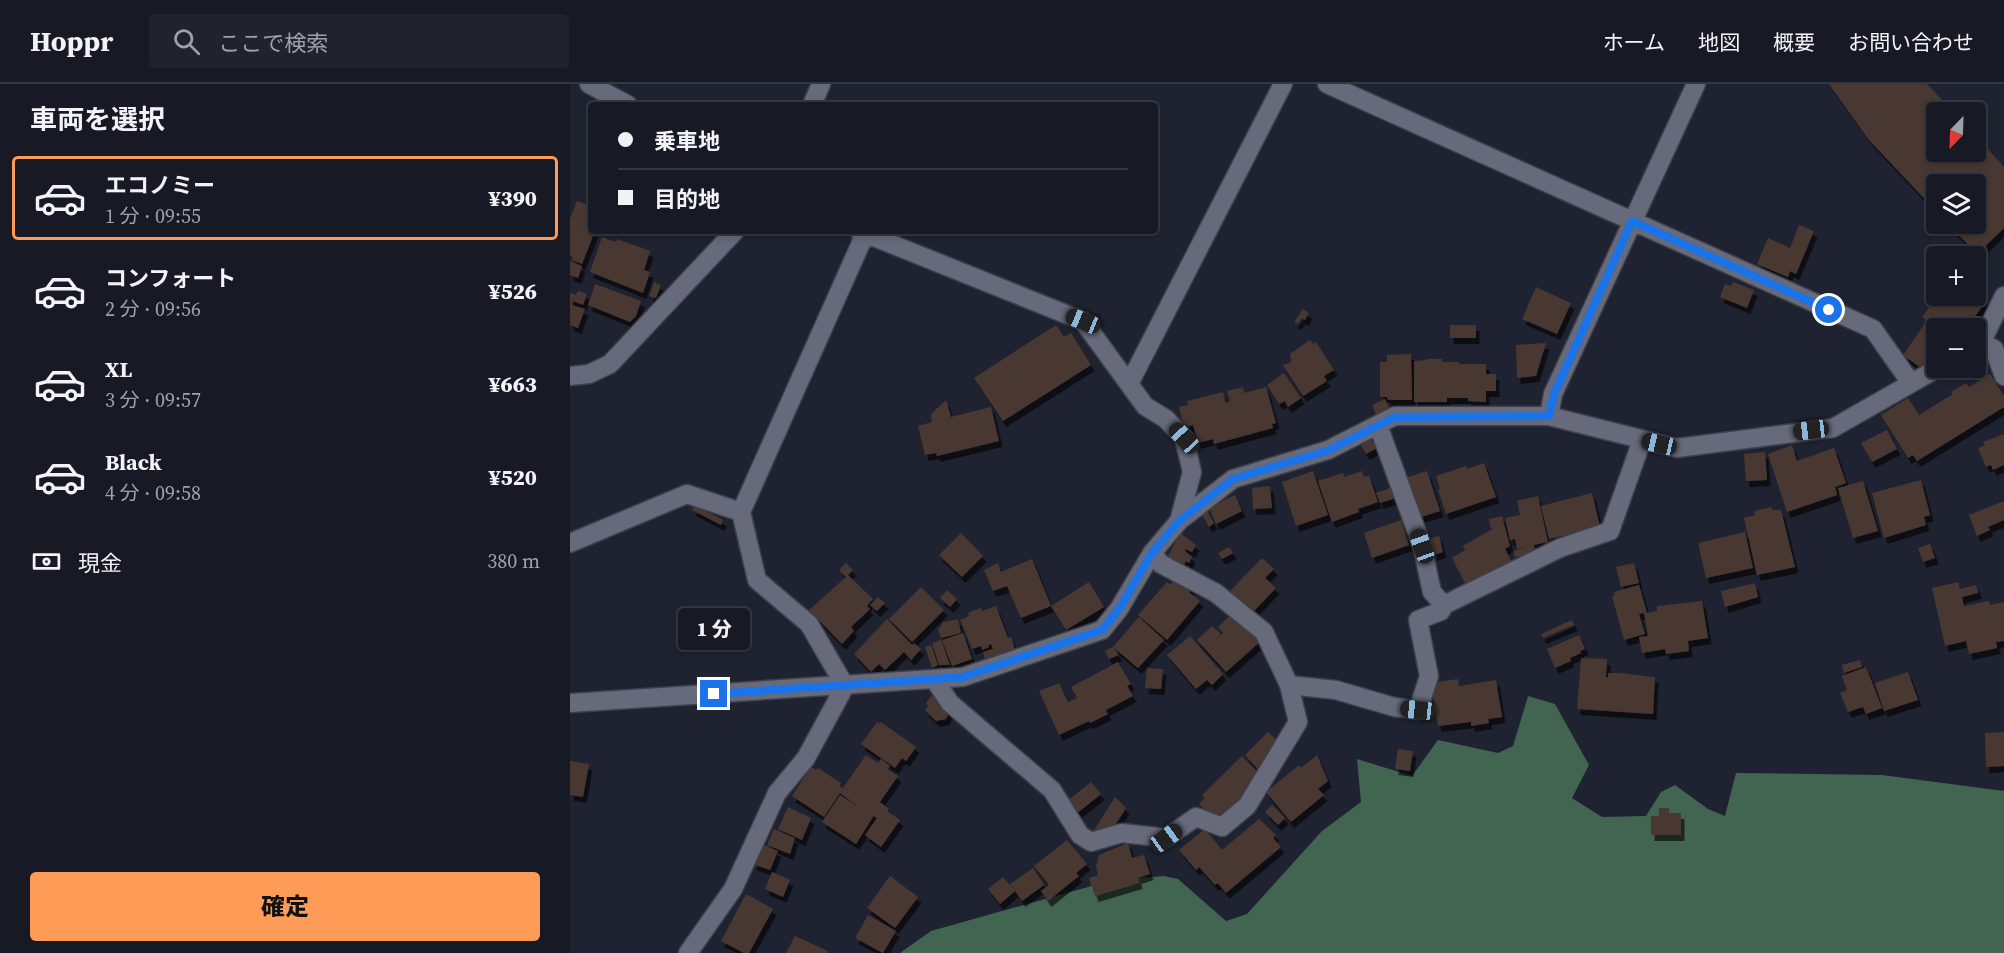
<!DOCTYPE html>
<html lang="ja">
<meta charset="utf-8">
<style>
body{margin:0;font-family:"Source Serif 4","Noto Sans JP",serif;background:#20232c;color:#f1f3f6;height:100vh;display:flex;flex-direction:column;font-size:22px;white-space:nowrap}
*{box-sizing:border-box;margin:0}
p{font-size:20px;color:#9ea1a6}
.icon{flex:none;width:33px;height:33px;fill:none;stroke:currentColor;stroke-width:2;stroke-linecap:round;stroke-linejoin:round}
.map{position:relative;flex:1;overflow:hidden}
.details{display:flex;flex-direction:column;background:#171a24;width:570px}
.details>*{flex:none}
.hud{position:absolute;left:18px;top:18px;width:570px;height:132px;border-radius:6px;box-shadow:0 3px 9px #0003,0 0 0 2px #363841;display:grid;align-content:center;height:132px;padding:0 30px;background:#171a24}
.needle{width:39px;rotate:203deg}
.controls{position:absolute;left:1356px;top:18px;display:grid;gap:12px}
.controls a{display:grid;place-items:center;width:60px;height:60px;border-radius:6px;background:#171a24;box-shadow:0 3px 9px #0003,0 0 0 2px #363841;font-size:30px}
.end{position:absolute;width:27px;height:27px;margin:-14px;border:8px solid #1a73e8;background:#fff;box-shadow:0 0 0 3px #fff}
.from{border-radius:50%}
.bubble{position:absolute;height:42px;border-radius:6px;background:#171a24;box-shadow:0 3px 9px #0003,0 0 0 2px #363841;font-size:20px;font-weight:800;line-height:42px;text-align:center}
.car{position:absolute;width:18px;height:36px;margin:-18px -9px;border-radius:8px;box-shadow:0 0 4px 2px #0007;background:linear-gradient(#222 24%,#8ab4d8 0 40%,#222 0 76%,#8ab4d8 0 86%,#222 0)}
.hud b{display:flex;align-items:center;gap:21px;height:57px;font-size:22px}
.hud b+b{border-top:2px solid #363841}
.hud i{width:15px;height:15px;background:#f1f3f6}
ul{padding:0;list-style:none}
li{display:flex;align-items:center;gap:18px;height:84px;margin:0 12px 9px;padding:0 18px;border:3px solid transparent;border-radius:6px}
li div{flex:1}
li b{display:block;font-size:22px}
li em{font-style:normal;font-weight:800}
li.on{border-color:#fe9c57}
li>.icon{width:54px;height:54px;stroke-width:1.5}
h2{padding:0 30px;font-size:27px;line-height:72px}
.pay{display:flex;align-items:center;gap:15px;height:66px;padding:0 30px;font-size:22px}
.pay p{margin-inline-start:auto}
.primary-button{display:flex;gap:12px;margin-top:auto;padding:12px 30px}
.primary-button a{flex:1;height:69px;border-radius:6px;background:#fe9c57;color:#111;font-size:24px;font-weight:800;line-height:69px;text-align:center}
header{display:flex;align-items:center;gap:36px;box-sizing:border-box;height:84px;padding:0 30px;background:#171a24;border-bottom:2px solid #363841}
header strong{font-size:28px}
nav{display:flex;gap:33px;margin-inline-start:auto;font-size:21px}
.search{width:420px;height:54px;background:#20232c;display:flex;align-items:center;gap:15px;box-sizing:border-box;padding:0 21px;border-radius:6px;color:#9ea1a6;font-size:22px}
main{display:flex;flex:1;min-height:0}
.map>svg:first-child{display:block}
</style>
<header>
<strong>Hoppr</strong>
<div class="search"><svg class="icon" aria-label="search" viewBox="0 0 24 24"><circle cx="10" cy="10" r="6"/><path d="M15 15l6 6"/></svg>ここで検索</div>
<nav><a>ホーム</a><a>地図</a><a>概要</a><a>お問い合わせ</a></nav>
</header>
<main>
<section class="details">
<h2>車両を選択</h2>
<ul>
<li class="on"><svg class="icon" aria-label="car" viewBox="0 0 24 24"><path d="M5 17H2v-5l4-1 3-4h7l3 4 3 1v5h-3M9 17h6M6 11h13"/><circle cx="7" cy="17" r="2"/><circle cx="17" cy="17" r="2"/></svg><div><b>エコノミー</b><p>1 分 · 09:55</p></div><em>¥390</em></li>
<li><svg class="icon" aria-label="car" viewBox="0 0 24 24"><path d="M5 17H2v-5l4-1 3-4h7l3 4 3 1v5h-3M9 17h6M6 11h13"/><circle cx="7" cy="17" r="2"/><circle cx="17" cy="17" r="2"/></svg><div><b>コンフォート</b><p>2 分 · 09:56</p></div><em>¥526</em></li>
<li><svg class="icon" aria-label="car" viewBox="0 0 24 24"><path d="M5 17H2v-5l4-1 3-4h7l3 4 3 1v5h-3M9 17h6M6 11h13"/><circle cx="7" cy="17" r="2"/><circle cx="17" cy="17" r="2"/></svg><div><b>XL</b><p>3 分 · 09:57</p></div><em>¥663</em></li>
<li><svg class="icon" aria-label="car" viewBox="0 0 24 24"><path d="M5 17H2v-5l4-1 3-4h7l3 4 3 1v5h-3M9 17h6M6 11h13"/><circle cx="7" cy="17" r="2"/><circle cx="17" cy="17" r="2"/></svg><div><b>Black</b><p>4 分 · 09:58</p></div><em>¥520</em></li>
</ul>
<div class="pay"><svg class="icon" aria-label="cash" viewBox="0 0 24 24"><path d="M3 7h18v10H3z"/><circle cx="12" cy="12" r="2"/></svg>現金<p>380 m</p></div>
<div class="primary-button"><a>確定</a></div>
</section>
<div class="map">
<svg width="1434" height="869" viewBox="0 0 1434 869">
<defs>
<filter id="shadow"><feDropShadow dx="3.5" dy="6" stdDeviation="0" flood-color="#0009"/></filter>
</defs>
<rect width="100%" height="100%" fill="#1f2230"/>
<!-- forest -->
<path fill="#416551" d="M958,612L985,620L1019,681L1002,714L1032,733L1076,732L1091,708L1105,701L1138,725L1155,732L1166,689L1312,691L1434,707V869H330L361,847L543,796L594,792L608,795L656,837L677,830L752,747L791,718L787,675L842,692L868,656L928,669L943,662Z"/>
<!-- building -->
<path fill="#493930" filter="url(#shadow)" d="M1259,0H1357L1384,28H1366V68H1406V52L1434,83V144L1407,170L1378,140H1406V100H1366V127L1299,56Z
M7,117L21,122V147H25L12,180L2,176L3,173L0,171V135Z
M1229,141L1244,147L1226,190L1220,187L1218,193L1187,180L1198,154L1220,164Z
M32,153L46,158L47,155L80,167L74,186L80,188L73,209L20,188Z
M0,177L12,182L8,194L0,191Z
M84,198L91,201L86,214L79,212Z
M1163,198L1184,206L1177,224L1150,213L1155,200L1161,202Z
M25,200L71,217L66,232L60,238L18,221Z
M966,203L1001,219L987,250L952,235Z
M8,207L17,210L13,221L3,217L2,221L15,225L8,244L0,241V209L6,211Z
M1406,207L1417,216L1403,235L1399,231L1389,244H1367L1352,233L1368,212H1406Z
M733,225L739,229L735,236L732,234L728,240L724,238Z
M1356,238L1366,246V275L1351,284L1333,271Z
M486,241L494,253L501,249L521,281L433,337L404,294Z
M880,241H906V254H880Z
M740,256L743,260L746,258L764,286L754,292L757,297L733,312L713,281L721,278L720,270Z
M976,259L966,292L947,294L946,261Z
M841,270L842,316H818L817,313H810V278H817V271Z
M857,275H872V278H889V280H916V290H926V307H916V318L898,317V314H877V318H844V277L857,276Z
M714,289L731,314L718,323L715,317L709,320L697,301Z
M1420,290L1434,312V323L1347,377L1343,371L1338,374L1311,331L1338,314L1349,331L1383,310L1381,308L1396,299L1399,303Z
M673,303L674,309L696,303L706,339L702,340L703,344L644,360L643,355L628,359L623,341L614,344L609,323L618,321L617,317L653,308L656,319L660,317L657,307Z
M815,315L820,325L806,331L802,321Z
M376,316L381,333L421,323L429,357L367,372L366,369L355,371L348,342L362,338L361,331L363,328Z
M1317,346L1327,365L1302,378L1291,359Z
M1434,350V381L1423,386L1421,381L1416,383L1408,364L1415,361L1413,358Z
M801,355L807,364L796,370L791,361Z
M1222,361L1227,377L1264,364L1276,399L1265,403L1267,411L1217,428L1198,370Z
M1195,368L1197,396L1176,397L1174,370Z
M914,379L926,413L876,430L868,405H870L866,392L896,382L897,385Z
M743,387L758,431L726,442L712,398Z
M792,387L794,393L799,392L808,418L788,425L789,428L762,438L748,397L773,389L774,393Z
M857,387L870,427L848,434L835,394Z
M1351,396L1360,431L1354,433L1356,441L1314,454L1302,409Z
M1293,397L1308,447L1283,454L1268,404Z
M700,402L702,424L683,425L682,404Z
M823,403L826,414L810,419L806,409Z
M1022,409L1030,443L979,455L971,422Z
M665,411L672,427L646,440L639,424Z
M968,412L978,458L964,461L965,469L945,473L943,467L958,462L947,465L945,455L940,456L935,434L950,431L947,417Z
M1434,417V436L1418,443L1420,446L1407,452L1399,431Z
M125,421L153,436L151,441L122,426Z
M1201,423L1202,426H1211L1225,483L1187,491L1174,434L1185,431L1184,427Z
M637,427L644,439L639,443L632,431Z
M932,432L940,462L935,465L942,478L897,503L882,474L895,466L893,462L926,443L921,445L919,435Z
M831,436L839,461L802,474L794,449Z
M1175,448L1183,484L1136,494L1128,459Z
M391,449L413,472L392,493L369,471Z
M610,449L626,461L622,468L616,465L615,467L622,473L619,479L616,477L612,485L596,476Z
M869,452L873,468L864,471L860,454Z
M1360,460L1365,474L1353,478L1348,464Z
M659,463L663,469L652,475L648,469Z
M692,474L704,485L695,494L706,504L682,529L660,507Z
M462,475L481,522L451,534L437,502L423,507L414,486L428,479L431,488Z
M276,479L283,486L278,491L303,515L297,522L300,525L281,543L284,547L272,560L239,526L276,493L269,486Z
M1064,479L1069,499L1051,503L1046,483Z
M606,494L622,504L619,508L630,517L597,556L568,531L597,498L600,501Z
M519,498L534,523L496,546L481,522Z
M1388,498L1390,505L1406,501L1408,509L1392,513L1394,522L1419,517L1420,521L1434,518V557L1426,558L1427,564L1399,570L1396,557L1375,562L1362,504Z
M1185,499L1188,513L1155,523L1151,507Z
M1069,501L1077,529L1087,527V522L1132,517L1138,554L1118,557L1119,567L1096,570L1095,565L1072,569L1069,553L1078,552L1074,529L1069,530L1075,550L1054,556L1042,512L1045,511L1044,508Z
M351,503L374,526L342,558L319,535Z
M377,506L387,515L380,523L370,514Z
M308,513L315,519L307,527L300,521Z
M426,522L438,554L441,553L446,569L416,579L413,568L423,565L421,560L418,561L419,563L412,566L411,562L402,565L395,548L396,547H395L390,536L399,532L398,529L411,524L412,527Z
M665,527L692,556L656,588L627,556L642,542L651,550L645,557L653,549L648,543Z
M569,533L594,556L568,584L543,563L549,571L539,575L535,567L543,563Z
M317,535L342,561L344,559L351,565L341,576L334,568L315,586L309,580L301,588L284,570Z
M388,535L391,549L371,554L368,546L373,538Z
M1002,536L1004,541L973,554L971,550Z
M393,549L402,575L382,582L372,556Z
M1009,551L1015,565L1010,567L1011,569L1000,574L1001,577L985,584L977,565Z
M620,552L653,590L642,601L637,596L626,605L597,571Z
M371,556L372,558L380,581H369L362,559Z
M361,561L368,581L362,584L355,563Z
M1011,574L1037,575L1036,593H1038V589H1049L1085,593L1083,630L1007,625Z
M1290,576L1292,583L1274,589L1272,581Z
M548,578L561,600L557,602L563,612L536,626L538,630L520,639L519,637L489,651L469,607L489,599L498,618L507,614L501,603Z
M1296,583L1312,624L1296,630L1293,623L1278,628L1270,609L1277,606L1272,592Z
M577,584L593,585L591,605L575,604Z
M1338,588L1348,616L1314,627L1305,599Z
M888,595L889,602L926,596L932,633L918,635L919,639L901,642V638L868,642L861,599Z
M362,611L381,624L376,635L366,637L355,626L358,622L356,619Z
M307,638L310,640L311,638L346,663L336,677L332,674L325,684L291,660Z
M698,648L710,659L690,688L675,671Z
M1434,648V682L1416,683L1415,649Z
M828,665L843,667L840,687L825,685Z
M296,671L308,679L311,675L320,682L318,685L328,692L310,718L319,725L317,727L330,736L311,763L295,751L307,734L301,731L303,733L286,760L252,738L270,711L289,723L270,709L254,733L222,712L241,683L246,686L248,684L271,699L269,702L273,704Z
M747,671L758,697L748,705L754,711L721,738L696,708L729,681L731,684Z
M672,672L692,693L683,705L646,738L629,720L635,714L632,711Z
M0,677L19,680L13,713L0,711Z
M521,698L531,710L506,730L496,718Z
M545,713L556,724L539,751L523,748Z
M702,721L715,734L708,741L695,728Z
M218,723L241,734L232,756L208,745Z
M1089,724H1099V729H1111V751H1081V732H1089Z
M689,735L706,751L703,754L711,763L656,809L648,799L645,801L629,783L626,786L609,766L635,745L652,766Z
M204,745L225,754L220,770L197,761Z
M497,756L517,780L506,789L509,792L478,817L471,807L479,801L464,782Z
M558,759L562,774L574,771L580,790L568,794L569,799L525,812L519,794L528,791L526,782L529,771Z
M191,760L208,767L200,786L183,780Z
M463,784L474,801L452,817L440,800Z
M202,788L220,796L213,813L195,805Z
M320,792L348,813L325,844L297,824Z
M433,793L445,807L430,820L418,805Z
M176,810L203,825L179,869H174L151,857Z
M298,831L326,847L313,869L285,854Z
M225,852L258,867L257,869H216Z"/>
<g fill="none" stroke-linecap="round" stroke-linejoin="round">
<!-- street casing -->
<g stroke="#3e404c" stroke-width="21">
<path id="street" d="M19,0L58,21
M757,0L1303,245L1341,299
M242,21L251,0
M289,147L513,237L575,322L596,335L614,354L622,388L609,437
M1411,259L1424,265L1434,292
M1406,262L1411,259L1434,212
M0,292L19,290L40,280L165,147
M559,300L713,0
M979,332L983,310L1126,0
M808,341L852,462L862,508L874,521L990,464L1040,447L1072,356
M0,459L117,410L171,428L295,150
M364,595L380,619L482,706L510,751L521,758L552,749L596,754L626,733L652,743L677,722L728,638L719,601L694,548L646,509L591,480L582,469
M719,601L766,606L824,623L848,626L859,592L848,536L871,527L874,521
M0,619L393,593L532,546L549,525L582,469L609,437L663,395L758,366L825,332H979L1107,364L1263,344L1368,284
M118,869L163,805L207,709L236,674L275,602L239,540L187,496L171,428"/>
</g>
<!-- street -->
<use href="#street" stroke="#666a7b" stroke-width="18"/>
</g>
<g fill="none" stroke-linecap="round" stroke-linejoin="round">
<!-- route -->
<path stroke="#1a73e8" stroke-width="8" d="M144,610L393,593L532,546L549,525L582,469L609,437L663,395L759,366L825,333L979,332L984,310L1062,137L1259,226"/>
</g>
</svg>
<div class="controls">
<a><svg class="needle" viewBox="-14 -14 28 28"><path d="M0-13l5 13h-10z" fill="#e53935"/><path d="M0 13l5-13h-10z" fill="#9ea1a6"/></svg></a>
<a><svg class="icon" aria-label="layers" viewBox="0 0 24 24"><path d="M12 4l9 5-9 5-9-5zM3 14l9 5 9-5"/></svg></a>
<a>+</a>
<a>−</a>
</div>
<i class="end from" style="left:1259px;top:226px"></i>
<i class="end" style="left:144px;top:610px"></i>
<div class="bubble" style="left:108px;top:524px;width:72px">1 分</div>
<i class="car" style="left:513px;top:237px;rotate:292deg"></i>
<i class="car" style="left:1241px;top:346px;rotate:263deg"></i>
<i class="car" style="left:614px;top:354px;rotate:317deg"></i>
<i class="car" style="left:1089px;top:360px;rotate:283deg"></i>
<i class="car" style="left:852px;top:462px;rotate:340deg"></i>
<i class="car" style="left:848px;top:626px;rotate:276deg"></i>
<i class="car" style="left:596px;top:754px;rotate:54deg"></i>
<div class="hud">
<b><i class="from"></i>乗車地</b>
<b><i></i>目的地</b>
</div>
</div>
</main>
